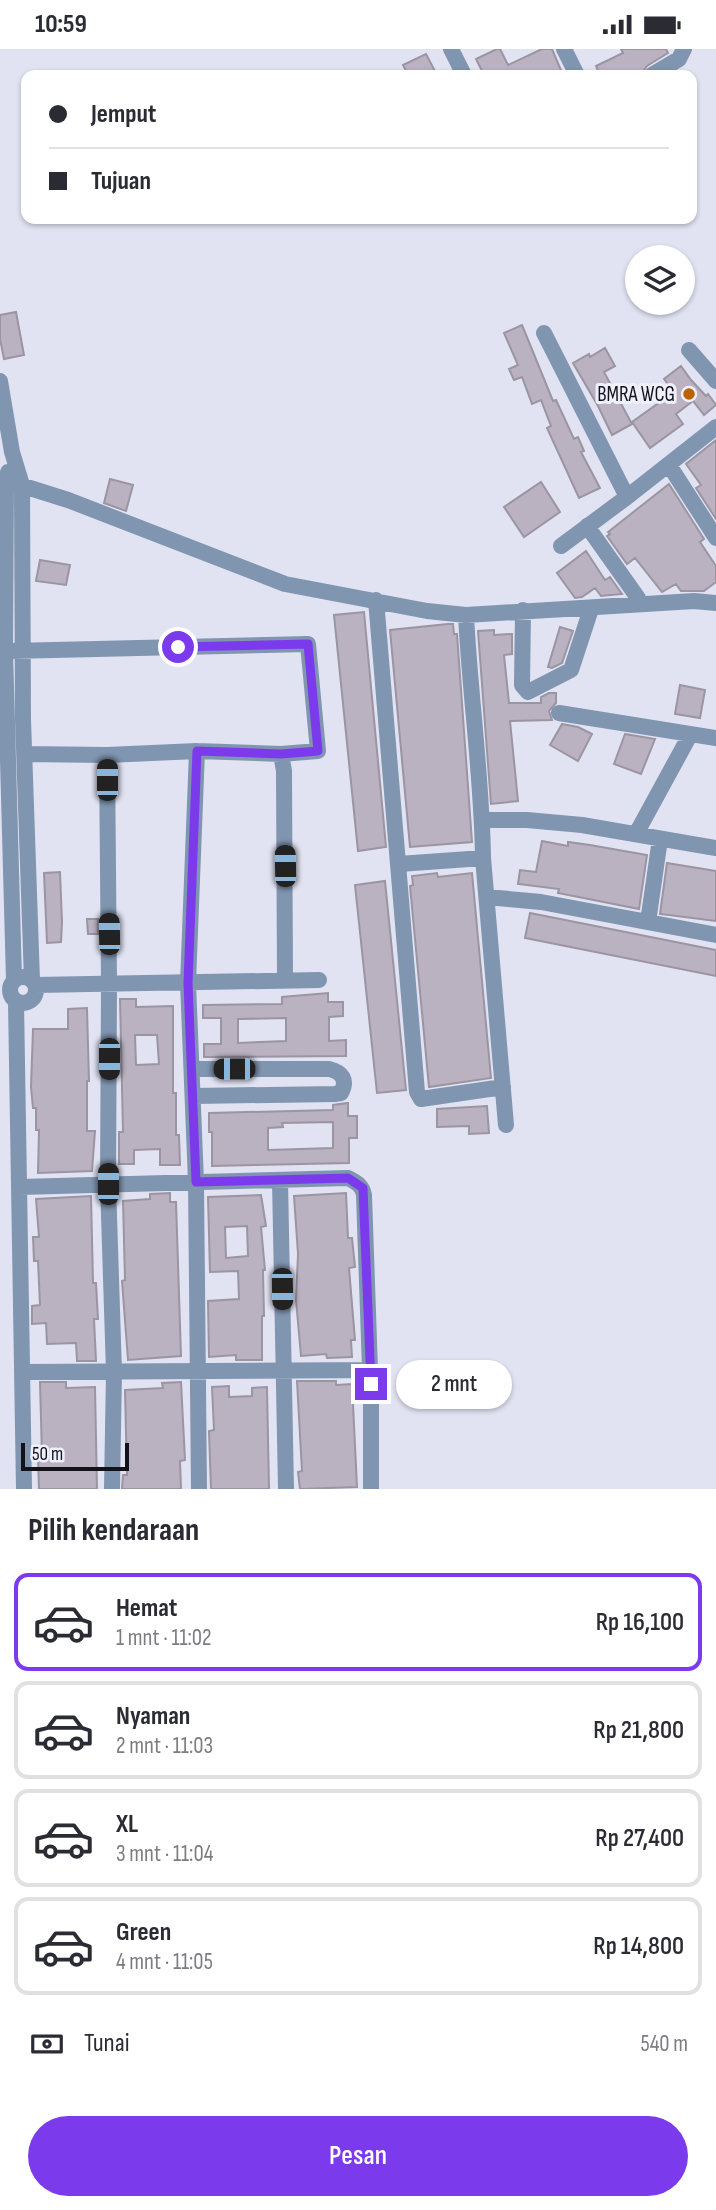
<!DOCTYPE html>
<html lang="id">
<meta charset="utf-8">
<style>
body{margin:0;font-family:"Sofia Sans Condensed",sans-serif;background:#f2f2f3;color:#2b2b33;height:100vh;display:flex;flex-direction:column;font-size:26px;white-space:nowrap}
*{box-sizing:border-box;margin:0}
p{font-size:23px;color:#7c7c81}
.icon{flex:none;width:38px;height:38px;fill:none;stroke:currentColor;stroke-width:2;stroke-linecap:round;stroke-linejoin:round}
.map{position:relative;height:1440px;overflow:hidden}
.panel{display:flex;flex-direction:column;background:#fff;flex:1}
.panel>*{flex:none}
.top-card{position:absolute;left:21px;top:21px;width:676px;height:154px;border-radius:14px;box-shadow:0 2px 5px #0004;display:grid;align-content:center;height:154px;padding:0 28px;background:#fff}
.controls{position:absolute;left:625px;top:196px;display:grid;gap:14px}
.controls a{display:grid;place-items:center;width:70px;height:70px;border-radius:50%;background:#fff;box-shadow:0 2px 5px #0004;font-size:35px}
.scale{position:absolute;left:21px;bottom:18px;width:108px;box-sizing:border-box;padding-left:7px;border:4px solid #121218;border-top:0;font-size:19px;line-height:24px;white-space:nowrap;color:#121218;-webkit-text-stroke:5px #eff0fd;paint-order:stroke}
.end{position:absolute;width:32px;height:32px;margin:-16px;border:9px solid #7c3aed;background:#fff;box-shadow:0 0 0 4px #fff}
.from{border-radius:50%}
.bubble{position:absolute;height:49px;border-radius:24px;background:#fff;box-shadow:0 2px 5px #0004;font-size:23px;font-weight:600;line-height:49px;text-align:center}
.car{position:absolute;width:21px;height:42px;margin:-21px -10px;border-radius:9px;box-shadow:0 0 5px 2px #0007;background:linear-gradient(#222 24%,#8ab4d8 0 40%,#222 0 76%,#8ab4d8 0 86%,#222 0)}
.top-card b{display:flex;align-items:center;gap:24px;height:66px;font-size:26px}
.top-card b+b{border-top:2px solid #e1e1e2}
.top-card i{width:18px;height:18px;background:#2b2b33}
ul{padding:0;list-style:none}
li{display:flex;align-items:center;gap:21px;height:98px;margin:0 14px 10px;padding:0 14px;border:4px solid #e1e1e2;border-radius:14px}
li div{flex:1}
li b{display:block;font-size:26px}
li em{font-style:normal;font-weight:600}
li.active{border-color:#7c3aed}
li>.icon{width:63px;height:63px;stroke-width:1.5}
h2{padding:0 28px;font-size:32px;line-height:84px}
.pay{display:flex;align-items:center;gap:18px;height:77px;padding:0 28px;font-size:26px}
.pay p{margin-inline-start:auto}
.button{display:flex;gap:14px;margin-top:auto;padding:14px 28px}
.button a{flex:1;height:80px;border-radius:42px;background:#7c3aed;color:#fff;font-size:28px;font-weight:600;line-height:80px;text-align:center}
.status{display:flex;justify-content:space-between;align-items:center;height:49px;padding:0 35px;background:#fff;direction:ltr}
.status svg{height:19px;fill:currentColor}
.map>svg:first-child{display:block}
</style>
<div class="status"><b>10:59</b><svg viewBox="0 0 49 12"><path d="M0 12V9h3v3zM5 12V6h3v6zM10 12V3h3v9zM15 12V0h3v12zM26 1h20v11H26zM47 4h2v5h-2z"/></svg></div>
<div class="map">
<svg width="716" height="1440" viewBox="0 0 716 1440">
<rect width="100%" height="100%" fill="#e1e3f3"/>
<!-- building -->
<path fill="#bab2c1" stroke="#9b94a2" stroke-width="2" fill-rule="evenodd" d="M497,0H500L508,16L542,0H552L563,26H484L476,10Z
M621,0H666L668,4L647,17L642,24L635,26H600L596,17L623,4Z
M426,5L437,26H408L403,16Z
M16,263L24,306L4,310L0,290V266Z
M522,276L553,352L556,351L574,390L578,388L584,402L581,403L600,439L579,449L547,379L551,377L541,351L532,355L522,328L514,331L509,320L518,316L504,284Z
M605,299L615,317L604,323L632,375L612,386L598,357L573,314L589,305L590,308Z
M681,317L691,331L706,347L708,345L716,356L704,366L693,352L676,365L683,375L650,399L632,373L674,343L664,330Z
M716,391V470L696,439L701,436L686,415Z
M110,430L133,436L126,462L104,454Z
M541,433L560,463L524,488L504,458Z
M669,435L704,490L700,493L716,517V533L704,542H681L676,535L662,543L635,509L627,515L607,487L610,485L608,483Z
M586,502L605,531L610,528L622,545L601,547L595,539L582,548L575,549L557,524Z
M40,511L70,516L66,536L36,532Z
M364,563L386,798L358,802L334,566Z
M448,575H453L454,585H457L472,793L410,798L390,581Z
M560,578L573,582L562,614L552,619L548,618Z
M494,581V586L512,585V605L504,606L509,654H541V648L549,644H556V654L549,662L552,671L510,672L518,752L491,755L478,582Z
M680,636L705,641L700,669L675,665Z
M562,675L578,678L592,685L578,712L550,696Z
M625,685L655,690L641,725L614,715Z
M542,792L568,797V793L590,796L647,806L639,860L558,844L559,840L518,835L520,821L536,823Z
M667,814L716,822V872L660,865Z
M60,823L62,873L61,893L47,894L44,824Z
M437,824L438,828L472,824L491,1029L429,1038L410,837L413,836L412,827Z
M385,832L406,1041L377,1044L355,836Z
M530,864L716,901V927L525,889Z
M87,870H98V885H88Z
M328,944V953H343V967L329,968V992L346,991V1007L204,1008V995H221V969H203V956L282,955V948ZM286,969V992L238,994V970Z
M120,950H136V958L173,957V1044H176V1086H179L180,1116H160V1100L134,1101V1115H119V1083H123ZM135,986H157L159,1015L136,1016Z
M87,959L89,1032H87V1082H95L92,1122L38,1124L39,1081H36V1059H33L31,1038L33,980H68V960Z
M348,1054V1067H357V1089H349V1114L212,1117V1083H209V1064L333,1061V1056ZM333,1073V1099L268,1101V1079L283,1078L282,1074Z
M487,1057L489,1084L469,1085V1077L437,1078V1060Z
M170,1144V1153H176L181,1307L128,1311L122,1232L125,1231L123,1152L150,1150V1145Z
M346,1144L348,1189H352L355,1218L349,1219L355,1291H351L352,1308L327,1309L326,1305L301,1307L296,1251L298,1205L294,1147Z
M261,1146L266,1177L261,1178L265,1221H263L264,1267H262V1311H236V1306L209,1308L208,1252L239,1250L238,1222L210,1223L208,1148ZM247,1177L248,1207L226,1209L225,1178Z
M91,1147L93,1234H96L98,1270H94L96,1312H77L76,1294L47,1295L46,1274L32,1275V1257L40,1256L38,1212H34L33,1188H39L36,1150Z
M297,1332H336V1336L352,1335L357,1438L300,1440L298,1423L302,1422Z
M40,1333H66V1339L95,1338L97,1440H39L38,1407H42Z
M181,1333L185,1411L180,1412L181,1440H122L123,1426H127L125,1341L163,1339L162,1334Z
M229,1337V1348L252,1347V1339L267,1338L269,1440H211L209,1382L214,1381L212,1338Z"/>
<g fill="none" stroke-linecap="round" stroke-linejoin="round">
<!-- street -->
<path stroke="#8095b0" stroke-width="16" d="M451,0L464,26
M564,0L577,26
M652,26L679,10L684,0
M544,284L627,448
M689,301L716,332
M0,332L12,403L22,436L23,670L32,931
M669,416L716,489
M8,423L6,433L5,601L14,931
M0,432L14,434L68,451L285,535L427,562L466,566L694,552L716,554
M587,477L638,549
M561,497L627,448L716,378
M376,551L417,1043L421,1050L503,1038
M523,561L522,636L528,643L571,621L591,560
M466,566C470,647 482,728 483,809
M11,602L308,595L318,702L281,705
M559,664L716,689
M197,702L188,934L196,1133L199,1440
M24,705L107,706L197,702L281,705L284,722L285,932
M107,706L109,936L108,1135L114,1323L112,1440
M482,771H527L582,776L716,799
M636,785L690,686
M399,815L483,809L506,1076
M487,848L541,853L716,886
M648,873L660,790
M10 941a13 13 0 1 1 26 0a13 13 0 1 1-26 0Z
M35,936L319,931
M16,953L24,1440
M192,1020H329C342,1023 348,1031 341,1044L335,1045L193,1047
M280,1131L286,1440
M20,1138L348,1129C357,1134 362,1136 364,1146L371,1350V1440
M23,1323L370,1321"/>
</g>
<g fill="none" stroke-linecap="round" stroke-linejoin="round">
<!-- route -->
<path stroke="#7c3aed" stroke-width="9" d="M178,598L308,595L318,702L281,705L197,702L188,934L196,1133L348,1129L363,1139L371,1335"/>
</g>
<!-- markers -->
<circle fill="#bb6200" stroke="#eff0fd" stroke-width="2.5" cx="689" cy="345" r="7"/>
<g text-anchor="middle" stroke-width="6" stroke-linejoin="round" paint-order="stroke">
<!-- poi labels -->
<g font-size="21" fill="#121218" stroke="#eff0fd" text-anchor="end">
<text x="675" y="352">BMRA WCG</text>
</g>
</g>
</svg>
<div class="controls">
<a><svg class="icon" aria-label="layers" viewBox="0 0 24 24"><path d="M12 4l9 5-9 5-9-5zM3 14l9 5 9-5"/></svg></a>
</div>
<div class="scale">50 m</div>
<i class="end from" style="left:178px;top:598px"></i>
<i class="end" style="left:371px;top:1335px"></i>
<div class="bubble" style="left:396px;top:1311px;width:116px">2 mnt</div>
<i class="car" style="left:107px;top:731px;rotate:0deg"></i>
<i class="car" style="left:285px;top:817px;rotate:359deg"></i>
<i class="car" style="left:109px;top:885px;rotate:359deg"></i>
<i class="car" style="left:109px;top:1010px;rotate:180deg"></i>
<i class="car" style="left:234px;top:1020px;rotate:270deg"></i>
<i class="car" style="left:108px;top:1135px;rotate:0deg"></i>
<i class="car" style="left:282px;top:1240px;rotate:179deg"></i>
<div class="top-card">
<b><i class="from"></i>Jemput</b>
<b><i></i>Tujuan</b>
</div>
</div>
<section class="panel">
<h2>Pilih kendaraan</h2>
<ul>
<li class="active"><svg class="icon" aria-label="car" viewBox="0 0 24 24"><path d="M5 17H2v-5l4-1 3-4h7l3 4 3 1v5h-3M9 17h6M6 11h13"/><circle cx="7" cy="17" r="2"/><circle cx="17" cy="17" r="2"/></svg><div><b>Hemat</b><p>1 mnt · 11:02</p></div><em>Rp 16,100</em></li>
<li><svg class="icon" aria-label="car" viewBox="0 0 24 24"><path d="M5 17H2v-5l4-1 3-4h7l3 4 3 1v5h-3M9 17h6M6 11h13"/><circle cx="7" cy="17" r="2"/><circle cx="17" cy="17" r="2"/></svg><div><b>Nyaman</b><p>2 mnt · 11:03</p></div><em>Rp 21,800</em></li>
<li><svg class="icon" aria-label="car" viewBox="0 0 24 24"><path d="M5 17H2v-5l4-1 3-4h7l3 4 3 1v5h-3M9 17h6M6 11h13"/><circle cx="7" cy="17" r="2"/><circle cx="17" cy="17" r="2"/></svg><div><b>XL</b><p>3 mnt · 11:04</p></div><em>Rp 27,400</em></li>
<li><svg class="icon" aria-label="car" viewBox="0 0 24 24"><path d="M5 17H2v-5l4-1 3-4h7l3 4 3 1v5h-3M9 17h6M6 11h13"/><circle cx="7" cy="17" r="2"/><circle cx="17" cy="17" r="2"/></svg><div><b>Green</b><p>4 mnt · 11:05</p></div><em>Rp 14,800</em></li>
</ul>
<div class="pay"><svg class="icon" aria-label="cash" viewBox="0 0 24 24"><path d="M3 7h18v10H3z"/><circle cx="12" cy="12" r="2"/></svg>Tunai<p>540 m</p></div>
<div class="button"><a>Pesan</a></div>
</section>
